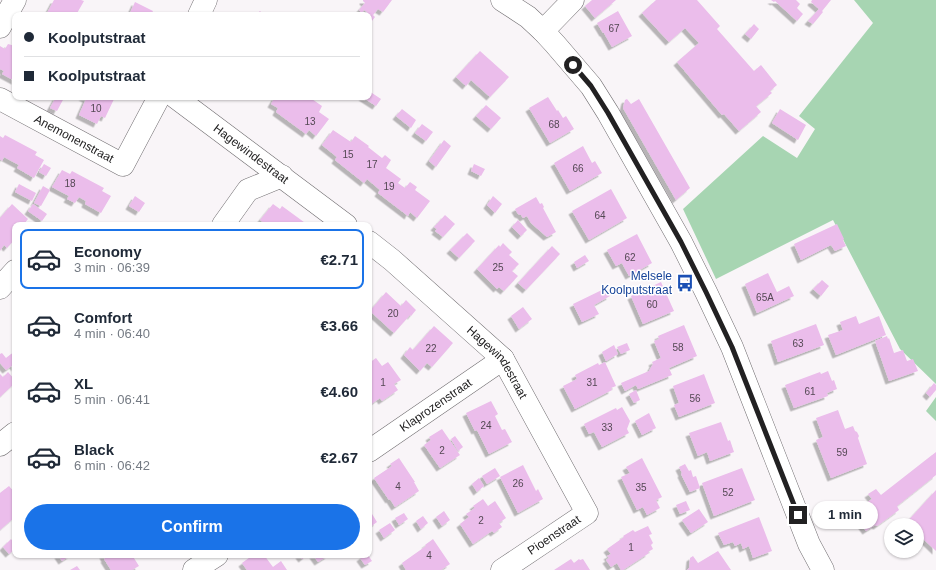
<!DOCTYPE html>
<meta charset="utf-8">
<style>
body{margin:0;font-family:Helvetica,sans-serif;background:#f6f6f7;color:#1f2937;height:100vh;display:flex;flex-direction:column;font-size:15px;white-space:nowrap}
*{box-sizing:border-box;margin:0}
p{font-size:13px;color:#747a83}
.icon{flex:none;width:22px;height:22px;fill:none;stroke:currentColor;stroke-width:2;stroke-linecap:round;stroke-linejoin:round}
.map{position:relative;flex:1;overflow:hidden}
.side{position:absolute;left:12px;top:222px;width:360px;height:336px;display:flex;flex-direction:column;background:#fff;border-radius:8px;box-shadow:0 1px 3px #0004}
.side>*{flex:none}
.guide{position:absolute;left:12px;top:12px;width:360px;height:88px;border-radius:8px;box-shadow:0 1px 3px #0004;display:grid;align-content:center;height:88px;padding:0 12px;background:#fff}
.tools{position:absolute;left:884px;top:518px;display:grid;gap:8px}
.tools a{display:grid;place-items:center;width:40px;height:40px;border-radius:50%;background:#fff;box-shadow:0 1px 3px #0004;font-size:20px}
.end{position:absolute;width:18px;height:18px;margin:-9px;border:5px solid #222122;background:#fff;box-shadow:0 0 0 2px #fff}
.from{border-radius:50%}
.bubble{position:absolute;height:28px;border-radius:14px;background:#fff;box-shadow:0 1px 3px #0004;font-size:13px;font-weight:700;line-height:28px;text-align:center}
.guide b{display:flex;align-items:center;gap:14px;height:38px;font-size:15px}
.guide b+b{border-top:1px solid #e0e1e3}
.guide i{width:10px;height:10px;background:#1f2937}
ul{padding:7px 0 0;list-style:none}
li{display:flex;align-items:center;gap:12px;height:60px;margin:0 8px 6px;padding:0 4px;border:2px solid transparent;border-radius:8px}
li div{flex:1}
li b{display:block;font-size:15px}
li em{font-style:normal;font-weight:700}
li.current{border-color:#1a73e8}
li>.icon{width:36px;height:36px;stroke-width:1.5}
.action{display:flex;gap:8px;margin-top:auto;padding:8px 12px}
.action a{flex:1;height:46px;border-radius:24px;background:#1a73e8;color:#fff;font-size:16px;font-weight:700;line-height:46px;text-align:center}
.map>svg:first-child{display:block}
</style>
<div class="map">
<svg width="936" height="570" viewBox="0 0 936 570">
<defs>
<filter id="shadow"><feDropShadow dx="-3.5" dy="3.5" stdDeviation="0" flood-color="#0004"/></filter>
</defs>
<rect width="100%" height="100%" fill="#f9f5f8"/>
<!-- green -->
<path fill="#a7d5b2" d="M854,0H936V384L900,349L833,220L716,279L683,209L763,136L797,158L815,129L799,116L873,23Z
M936,397V421L926,411Z"/>
<!-- building -->
<path fill="#ebbdeb" filter="url(#shadow)" d="M54,0H81L84,1L76,15H46Z
M363,0H392L383,12L378,9L373,15L375,17L369,25V15H365L367,12L364,10L362,13L359,10L365,3L363,1Z
M592,0H616L595,18L585,6Z
M656,0H697L720,26L717,29L754,71L761,65L777,85L770,91L772,93L756,106L761,112L739,131L724,114L722,115L677,62L699,43L685,28L669,42L642,13Z
M771,0H796L800,4L797,8L803,14L797,21L775,1L774,2Z
M812,0H831L822,11L823,12L813,24L808,21L819,9L811,2Z
M135,2L153,11L151,15H129Z
M260,11L264,15H255Z
M618,11L632,36L612,47L604,33H603L597,23Z
M754,24L759,29L751,39L745,34Z
M8,44L15,46V81L2,74L4,71L0,69V46L5,49Z
M480,51L509,77L490,97L471,80L466,86L456,77Z
M369,91L381,99L376,106L362,97H369Z
M56,97L64,98L57,111L50,108Z
M82,97H115L105,118L101,116L97,124L79,115L86,99Z
M275,97H309L322,106L319,112L329,119L316,136L309,130L306,134L276,112L278,108L271,104Z
M548,97L557,111L558,110L563,118L566,116L574,129L550,143L529,108Z
M627,99L631,104L639,99L690,188L676,200L623,108L625,100Z
M486,105L501,118L491,129L476,116Z
M402,109L416,120L411,128L396,116Z
M780,109L806,125L798,140L772,123Z
M422,124L433,132L426,141L415,133Z
M333,130L351,142L355,136L369,146L368,147L382,158L385,155L391,160L386,168L401,179L398,183L405,188L410,182L417,187L415,190L430,201L417,218L410,212L408,216L378,193L380,190L367,179L364,183L335,160L337,157L322,145Z
M5,135L37,152L35,155L44,160L34,178L17,168L19,165L4,157L2,161L0,159V136L3,138Z
M444,140L451,146L436,167L429,161Z
M583,146L592,163L595,161L602,173L570,191L554,163Z
M44,164L51,168L46,176L39,172Z
M474,164L485,169L481,176L471,171Z
M62,170L70,174L72,171L104,188L102,191L111,196L101,213L85,204L86,201L79,197L75,203L67,199L69,196L52,187Z
M19,184L36,193L32,201L15,192Z
M43,186L50,190L41,206L34,203Z
M611,189L627,218L589,240L572,211Z
M135,196L145,203L139,212L129,206Z
M493,196L502,204L495,213L487,205Z
M536,197L540,204L542,203L544,207L543,208L556,232L547,237L531,223L527,216L523,218L521,215L518,214L515,209Z
M12,204L28,219L24,224L25,225H15V239L7,248L4,245L0,251V218Z
M33,204L47,214L42,221L28,211Z
M273,204L280,209L282,206L308,225H267L260,220Z
M445,215L455,224L443,237L435,231L437,229L434,227Z
M518,220L527,230L521,236L512,227Z
M837,224L844,239L843,240L846,246L835,251L831,245L801,260L794,244Z
M467,233L475,241L459,258L450,250Z
M637,234L652,263L629,276L622,263L616,266L607,250Z
M503,243L512,252L509,255L519,264L512,271L518,276L504,291L499,287L497,289L477,269L499,245L500,247Z
M552,246L560,254L526,290L518,283Z
M585,255L589,261L577,268L574,262Z
M768,273L777,292L789,286L794,296L757,313L745,284Z
M822,280L829,286L821,296L813,289Z
M661,282L674,311L643,324L631,296Z
M606,288L610,296L594,305L599,314L582,322L573,304Z
M386,292L401,306L406,300L416,310L411,316L410,315L394,333L370,311Z
M523,307L532,319L519,329L511,316Z
M856,316L859,324L879,316L886,335L836,355L828,335L843,330L840,322Z
M816,324L824,345L778,362L771,341Z
M684,325L697,356L669,368L672,375L638,389L636,385L625,391L621,383L649,371L653,364L652,362L661,358L654,341L659,339L658,336Z
M434,326L453,343L432,367L427,363L420,371L404,355L410,347L413,350Z
M887,336L888,339L889,338L894,353L903,350L907,361L913,359L918,371L889,381L875,341Z
M627,343L630,350L621,354L617,347Z
M614,345L618,354L606,361L602,352Z
M15,351V368L13,365L6,370L0,363V354L2,353L6,358Z
M376,358L382,366L388,362L401,380L394,384L398,390L382,401L380,398L370,405L369,373L371,372L369,370V363Z
M605,362L616,386L611,388L612,390L575,409L563,386L577,379L575,375L598,363L599,365Z
M828,371L832,381L834,380L837,389L827,393L828,396L794,408L785,385L820,372L821,374Z
M8,372L15,380V383L0,397V374L3,377Z
M704,374L715,403L679,417L674,405L679,403L673,386Z
M934,383L936,385V390L930,397L926,393Z
M636,390L640,400L634,403L629,394Z
M491,401L498,414L495,416L502,430L505,429L512,442L489,454L477,430L475,431L466,413Z
M622,407L630,421L627,429L629,433L602,447L594,432L589,434L584,424L616,408L617,410Z
M838,410L845,429L853,426L855,431L857,432L859,436L858,438L867,464L831,478L816,440L823,437L816,418Z
M649,413L656,428L642,435L635,421Z
M721,422L728,441L730,440L734,452L710,461L707,452L698,456L689,433Z
M442,429L460,455L440,468L424,445L431,440L429,437Z
M455,436L463,447L458,451L451,439Z
M936,452V475L897,506L899,510L877,526L875,525L866,531L853,513L872,499L868,494L876,489L881,495Z
M399,458L415,482H414L419,491L395,507L390,499L389,500L374,478L392,466L390,464Z
M642,458L662,497L656,500L660,508L647,515L643,507L637,510L621,477L630,473L626,467Z
M685,464L689,471L691,470L693,477L696,476L700,488L690,492L681,474L682,473L679,467Z
M523,465L536,491L538,489L543,499L518,513L500,477Z
M495,468L500,476L487,484L482,476Z
M742,468L755,500L714,516L702,483Z
M479,478L484,486L477,492L472,484Z
M9,486L15,493V517L0,530V493Z
M936,490V551L917,533V525H908L906,523Z
M483,499L488,506L495,501L506,518L499,523L502,527L494,533L492,531L473,544L460,524L469,517L466,514L475,508L473,506Z
M686,501L690,510L680,514L676,505Z
M369,509L377,522L369,528Z
M699,509L708,522L691,533L682,520Z
M444,511L450,520L442,526L436,517Z
M404,513L408,519L399,525L395,518Z
M423,516L428,523L421,529L416,521Z
M759,517L772,551L753,558L749,546L743,549L741,543L735,546L733,542L724,545L718,533Z
M390,523L395,530L384,538L379,530Z
M648,526L652,534L649,535L653,543L651,545L653,549L648,552L649,553L623,570H621L617,563L611,567L606,560L609,558L607,556L611,554L607,549L624,537L623,536L633,530L635,532Z
M11,539L15,544V549L9,554L3,547Z
M433,539L450,564L441,570H406L402,563L426,546L425,545Z
M718,551L731,570H687L689,568L690,558L693,556L698,563Z
M58,555H71L62,561Z
M103,555H132L139,566L132,570H111L104,559H105Z
M253,555H264L273,567L281,561L287,570H247L242,563Z
M299,555H307L302,559Z
M313,555H329L318,562Z
M364,555H368L372,561L365,565L360,558Z
M571,559L574,563L579,559L580,560L583,559L590,570H554Z
M77,566L80,570H70Z"/>
<g fill="none" stroke-linecap="round" stroke-linejoin="round">
<!-- minor casing -->
<g stroke="#716e71" stroke-width="23">
<g id="minor">
<path d="M502,0L528,17L543,31L555,44L591,86L608,113L681,242L706,292L732,347L809,544L823,570"/>
<path d="M199,15L206,0"/>
<path d="M0,27L15,0"/>
<path d="M543,31L573,0"/>
<path id="s1" d="M175,97L346,225"/>
<path id="s2" d="M0,99L123,165L159,97"/>
<path d="M223,225L248,190L282,176"/>
<path id="s3" d="M369,242L392,260L503,359L587,513L502,570"/>
<path d="M0,288L15,271"/>
<path d="M0,445L15,433"/>
<path id="s4" d="M369,451L503,359"/>
<path d="M194,570L217,555"/>
</g>
</g>
<!-- minor -->
<use href="#minor" stroke="#fff" stroke-width="22"/>
</g>
<g fill="none" stroke-linecap="round" stroke-linejoin="round">
<!-- route -->
<path stroke="#222122" stroke-width="5" d="M573,65L591,86L608,113L681,242L706,292L732,347L798,515"/>
</g>
<!-- icons -->
<defs>
<g id="bus-bare" transform="scale(1.38)"><path d="M-5-6H5V4H4V6H2V4H-2V6H-4V4H-5ZM-3.5-4V0h7V-4ZM-3.5 1.2v1.5H-2V1.2ZM2 1.2v1.5H3.5V1.2Z" fill="#1a4fb4" stroke="#fff" stroke-width="2.5" paint-order="stroke"/></g>
</defs>
<g fill-rule="evenodd">
<use href="#bus-bare" x="685" y="283"/>
</g>
<g text-anchor="middle" stroke-width="3" stroke-linejoin="round" paint-order="stroke">
<!-- number labels -->
<g font-size="10" fill="#544854">
<text x="614" y="32">67</text>
<text x="96" y="112">10</text>
<text x="310" y="125">13</text>
<text x="554" y="128">68</text>
<text x="348" y="158">15</text>
<text x="372" y="168">17</text>
<text x="578" y="172">66</text>
<text x="70" y="187">18</text>
<text x="389" y="190">19</text>
<text x="600" y="219">64</text>
<text x="630" y="261">62</text>
<text x="498" y="271">25</text>
<text x="765" y="301">65A</text>
<text x="652" y="308">60</text>
<text x="393" y="317">20</text>
<text x="798" y="347">63</text>
<text x="678" y="351">58</text>
<text x="431" y="352">22</text>
<text x="383" y="386">1</text>
<text x="592" y="386">31</text>
<text x="810" y="395">61</text>
<text x="695" y="402">56</text>
<text x="486" y="429">24</text>
<text x="607" y="431">33</text>
<text x="442" y="454">2</text>
<text x="842" y="456">59</text>
<text x="518" y="487">26</text>
<text x="398" y="490">4</text>
<text x="641" y="491">35</text>
<text x="728" y="496">52</text>
<text x="481" y="524">2</text>
<text x="631" y="551">1</text>
<text x="429" y="559">4</text>
</g>
<!-- street labels -->
<g font-size="12" fill="#222122" stroke="#fff">
<text dy="4" stroke="none"><textPath href="#s2" startOffset="84">Anemonenstraat</textPath></text>
<text dy="4" stroke="none"><textPath href="#s1" startOffset="95">Hagewindestraat</textPath></text>
<text dy="4" stroke="none"><textPath href="#s3" startOffset="177">Hagewindestraat</textPath></text>
<text dy="4" stroke="none"><textPath href="#s4" startOffset="81">Klaprozenstraat</textPath></text>
<text transform="translate(554 535) rotate(-34)" y="4">Pioenstraat</text>
</g>
<!-- transit labels -->
<g font-size="12" fill="#164399" stroke="#fff" text-anchor="end">
<text x="672" y="280">Melsele<tspan x="672" dy="14">Koolputstraat</tspan></text>
</g>
</g>
</svg>
<div class="tools">
<a><svg class="icon" aria-label="layers" viewBox="0 0 24 24"><path d="M12 4l9 5-9 5-9-5zM3 14l9 5 9-5"/></svg></a>
</div>
<i class="end from" style="left:573px;top:65px"></i>
<i class="end" style="left:798px;top:515px"></i>
<div class="bubble" style="left:812px;top:501px;width:66px">1 min</div>
<div class="guide">
<b><i class="from"></i>Koolputstraat</b>
<b><i></i>Koolputstraat</b>
</div>
<section class="side">
<ul>
<li class="current"><svg class="icon" aria-label="car" viewBox="0 0 24 24"><path d="M5 17H2v-5l4-1 3-4h7l3 4 3 1v5h-3M9 17h6M6 11h13"/><circle cx="7" cy="17" r="2"/><circle cx="17" cy="17" r="2"/></svg><div><b>Economy</b><p>3 min · 06:39</p></div><em>€2.71</em></li>
<li><svg class="icon" aria-label="car" viewBox="0 0 24 24"><path d="M5 17H2v-5l4-1 3-4h7l3 4 3 1v5h-3M9 17h6M6 11h13"/><circle cx="7" cy="17" r="2"/><circle cx="17" cy="17" r="2"/></svg><div><b>Comfort</b><p>4 min · 06:40</p></div><em>€3.66</em></li>
<li><svg class="icon" aria-label="car" viewBox="0 0 24 24"><path d="M5 17H2v-5l4-1 3-4h7l3 4 3 1v5h-3M9 17h6M6 11h13"/><circle cx="7" cy="17" r="2"/><circle cx="17" cy="17" r="2"/></svg><div><b>XL</b><p>5 min · 06:41</p></div><em>€4.60</em></li>
<li><svg class="icon" aria-label="car" viewBox="0 0 24 24"><path d="M5 17H2v-5l4-1 3-4h7l3 4 3 1v5h-3M9 17h6M6 11h13"/><circle cx="7" cy="17" r="2"/><circle cx="17" cy="17" r="2"/></svg><div><b>Black</b><p>6 min · 06:42</p></div><em>€2.67</em></li>
</ul>
<div class="action"><a>Confirm</a></div>
</section>
</div>
